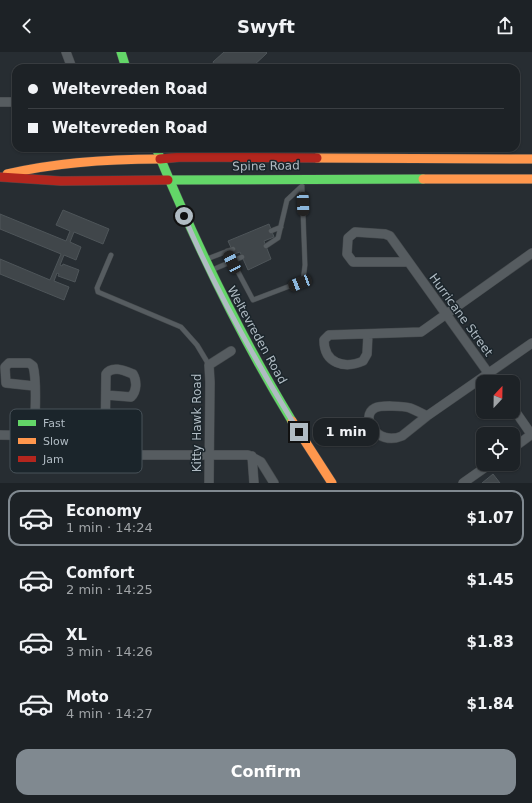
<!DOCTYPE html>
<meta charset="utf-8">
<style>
body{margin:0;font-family:"DejaVu Sans",sans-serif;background:#252a2e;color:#f1f3f6;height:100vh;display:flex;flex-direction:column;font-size:15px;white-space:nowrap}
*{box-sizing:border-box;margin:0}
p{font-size:13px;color:#a0a4a7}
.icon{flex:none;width:22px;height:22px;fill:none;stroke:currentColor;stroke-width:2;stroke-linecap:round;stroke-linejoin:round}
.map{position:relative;height:431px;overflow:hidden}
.panel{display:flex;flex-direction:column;background:#1d2226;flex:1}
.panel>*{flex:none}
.banner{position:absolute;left:12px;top:12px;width:508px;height:88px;border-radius:12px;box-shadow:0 1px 3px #0004,0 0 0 1px #3b3f43;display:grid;align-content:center;height:88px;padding:0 16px;background:#1d2226}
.needle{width:26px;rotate:22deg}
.buttons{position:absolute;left:476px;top:323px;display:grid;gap:8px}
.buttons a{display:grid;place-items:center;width:44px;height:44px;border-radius:8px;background:#1d2226;box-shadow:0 1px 3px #0004,0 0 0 1px #3b3f43;font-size:20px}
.end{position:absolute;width:18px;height:18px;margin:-9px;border:5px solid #b0bbc3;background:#111;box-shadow:0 0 0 2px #111}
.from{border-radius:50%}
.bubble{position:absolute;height:28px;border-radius:12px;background:#1d2226;box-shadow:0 1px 3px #0004,0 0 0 1px #3b3f43;font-size:13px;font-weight:700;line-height:28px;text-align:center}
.car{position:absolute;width:12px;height:24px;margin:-12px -6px;border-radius:5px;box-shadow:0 0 3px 1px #0007;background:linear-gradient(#222 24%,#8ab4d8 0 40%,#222 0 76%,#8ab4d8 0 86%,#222 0)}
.banner b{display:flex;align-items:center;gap:14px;height:38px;font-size:15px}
.banner b+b{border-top:1px solid #3b3f43}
.banner i{width:10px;height:10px;background:#f1f3f6}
ul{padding:7px 0 0;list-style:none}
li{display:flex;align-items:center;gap:12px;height:56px;margin:0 8px 6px;padding:0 8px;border:2px solid transparent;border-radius:12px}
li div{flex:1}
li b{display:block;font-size:15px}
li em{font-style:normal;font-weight:700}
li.current{border-color:#808990}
li>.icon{width:36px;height:36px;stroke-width:1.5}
.cta{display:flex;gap:8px;margin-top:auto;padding:8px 16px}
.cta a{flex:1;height:46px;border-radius:12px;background:#808990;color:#fff;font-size:16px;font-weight:700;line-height:46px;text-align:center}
header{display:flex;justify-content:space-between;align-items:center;height:52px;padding:0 16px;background:#1d2226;font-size:18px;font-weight:700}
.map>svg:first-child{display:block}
</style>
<header><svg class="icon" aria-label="back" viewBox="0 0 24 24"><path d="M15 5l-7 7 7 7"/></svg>Swyft<svg class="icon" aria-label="share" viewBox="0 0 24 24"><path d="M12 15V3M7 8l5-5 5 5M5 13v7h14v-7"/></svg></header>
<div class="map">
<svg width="532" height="431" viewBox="0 0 532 431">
<rect width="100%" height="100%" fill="#272d32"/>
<!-- building -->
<path fill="#40464a" stroke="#4e5559" d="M224,0H266L267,1L251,16H213L212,14L214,12L213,10Z
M63,158L109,177L103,192L74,180L70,190L81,195L76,208L64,203L60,213L62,214L63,212L79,218L75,230L58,224L59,222L57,221L54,229L69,235L64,248L0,222V207L50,228L61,202L0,177V162L66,189L70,179L56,173Z
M269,172L274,185L264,189L271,207L248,218L240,200L234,202L228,189Z
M493,422L500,431H482Z"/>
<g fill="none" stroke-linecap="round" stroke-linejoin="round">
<!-- lane casing -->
<g stroke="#44494c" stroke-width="5.5">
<path id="lane" d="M271,179L281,175
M266,194L278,186L287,148L302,134
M227,199L253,248L303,229L305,213L302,135
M111,203L97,236L98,240L181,275L197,293L209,313
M207,207L233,197
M212,218L242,205"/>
</g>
<!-- street casing -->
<g stroke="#44494c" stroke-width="10">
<path id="street" d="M66,0L72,16
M0,50H16
M408,210H353L347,202L348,186L355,180L385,182L390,184L489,322L494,330
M368,282L367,302L363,309C345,317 324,312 324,288L329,283L421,280L532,201
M34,334L6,331L5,315L9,311H29L33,314C38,331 34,364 35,383
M513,356L531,382
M427,364C421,361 415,358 410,356C404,354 380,353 375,356C359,364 377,395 402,384L427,364L532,291
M0,383L64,384L141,403H248L261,410L274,431
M105,394L106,322C112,313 125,319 133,322C137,329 137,339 131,345L106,343
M513,396L532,382
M252,404L254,431
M209,431L210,330L209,313L231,299
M463,431L490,412"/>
</g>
<!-- fast casing -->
<g stroke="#44494c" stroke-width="10">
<path id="fast" d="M121,0L126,16
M156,96C195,190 239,282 292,369
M168,128L423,127"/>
</g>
<!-- slow casing -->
<g stroke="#44494c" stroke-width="10">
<path id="slow" d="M317,106L532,107
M7,122C58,110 108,107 160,107
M423,127H532
M292,369L332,431"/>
</g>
<!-- jam casing -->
<g stroke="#44494c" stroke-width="10">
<path id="jam" d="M160,107L182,105L317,106
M0,125L61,129L168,128"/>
</g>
<!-- lane -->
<use href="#lane" stroke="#565c60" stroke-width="4.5"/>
<!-- street -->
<use href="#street" stroke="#565c60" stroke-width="9"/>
<!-- fast -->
<use href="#fast" stroke="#63d668" stroke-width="9"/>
<!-- slow -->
<use href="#slow" stroke="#ff974d" stroke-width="9"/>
<!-- jam -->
<use href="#jam" stroke="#b3261e" stroke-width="9"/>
</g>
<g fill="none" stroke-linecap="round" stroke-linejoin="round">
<!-- route -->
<path stroke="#b0bbc3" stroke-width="5" d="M184,164C216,239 256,310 299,380"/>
</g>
<g text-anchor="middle" stroke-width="3" stroke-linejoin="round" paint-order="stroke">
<!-- street labels -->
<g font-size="12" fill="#b0bbc3" stroke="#1b252b">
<text transform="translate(266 114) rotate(-1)" y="4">Spine Road</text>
<text transform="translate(461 263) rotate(54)" y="4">Hurricane Street</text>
<text transform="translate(257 283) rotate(61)" y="4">Weltevreden Road</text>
<text transform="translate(197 371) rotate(-90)" y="4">Kitty Hawk Road</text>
</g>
</g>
<!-- legend -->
<rect x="10" y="357" width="132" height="64" rx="6" fill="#1b252b" stroke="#485259" stroke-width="1"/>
<rect x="18" y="368" width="18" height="6" fill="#63d668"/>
<rect x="18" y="386" width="18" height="6" fill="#ff974d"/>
<rect x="18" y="404" width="18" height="6" fill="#b3261e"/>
<g font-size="11" fill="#b0bbc3">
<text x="43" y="375">Fast</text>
<text x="43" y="393">Slow</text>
<text x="43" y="411">Jam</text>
</g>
</svg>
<div class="buttons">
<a><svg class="needle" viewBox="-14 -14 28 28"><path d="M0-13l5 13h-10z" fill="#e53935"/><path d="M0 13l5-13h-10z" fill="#a0a4a7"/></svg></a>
<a><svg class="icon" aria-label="locate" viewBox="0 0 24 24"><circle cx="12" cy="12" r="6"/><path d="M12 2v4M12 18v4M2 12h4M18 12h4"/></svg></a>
</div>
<i class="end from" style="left:184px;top:164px"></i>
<i class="end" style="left:299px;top:380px"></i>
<div class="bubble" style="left:313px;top:366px;width:66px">1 min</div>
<i class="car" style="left:303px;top:152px;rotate:178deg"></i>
<i class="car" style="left:232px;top:210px;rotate:334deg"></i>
<i class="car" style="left:300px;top:231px;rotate:249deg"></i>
<div class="banner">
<b><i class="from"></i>Weltevreden Road</b>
<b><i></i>Weltevreden Road</b>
</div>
</div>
<section class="panel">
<ul>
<li class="current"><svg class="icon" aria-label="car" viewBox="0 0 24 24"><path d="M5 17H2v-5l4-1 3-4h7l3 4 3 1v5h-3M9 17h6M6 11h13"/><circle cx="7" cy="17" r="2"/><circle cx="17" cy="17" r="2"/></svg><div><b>Economy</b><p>1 min · 14:24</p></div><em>$1.07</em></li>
<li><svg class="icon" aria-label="car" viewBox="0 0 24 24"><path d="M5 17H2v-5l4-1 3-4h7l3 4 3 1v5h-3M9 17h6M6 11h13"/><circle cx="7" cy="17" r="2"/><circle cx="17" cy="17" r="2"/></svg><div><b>Comfort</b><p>2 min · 14:25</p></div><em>$1.45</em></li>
<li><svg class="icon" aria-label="car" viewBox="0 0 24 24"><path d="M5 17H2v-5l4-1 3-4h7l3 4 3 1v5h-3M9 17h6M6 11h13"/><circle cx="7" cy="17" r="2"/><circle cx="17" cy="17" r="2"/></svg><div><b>XL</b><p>3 min · 14:26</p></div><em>$1.83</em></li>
<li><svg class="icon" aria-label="car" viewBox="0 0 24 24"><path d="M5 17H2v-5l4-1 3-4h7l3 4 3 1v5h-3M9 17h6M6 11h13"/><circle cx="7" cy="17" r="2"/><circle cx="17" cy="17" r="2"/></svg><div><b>Moto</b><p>4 min · 14:27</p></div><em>$1.84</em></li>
</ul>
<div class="cta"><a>Confirm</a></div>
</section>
